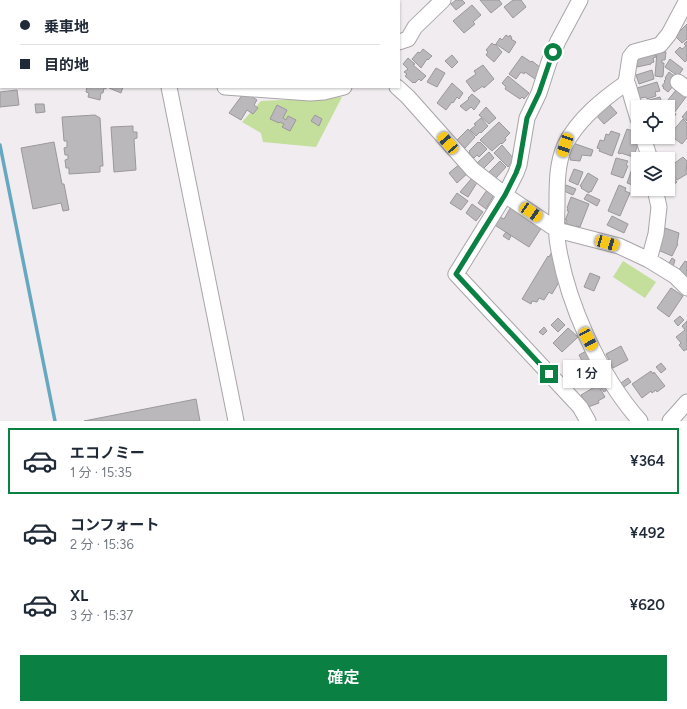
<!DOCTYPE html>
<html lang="ja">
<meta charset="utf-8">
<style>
body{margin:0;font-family:Figtree,"Noto Sans JP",sans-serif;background:#f6f6f7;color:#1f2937;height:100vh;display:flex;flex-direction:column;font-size:15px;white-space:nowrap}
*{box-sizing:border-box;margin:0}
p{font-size:13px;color:#747a83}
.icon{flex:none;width:22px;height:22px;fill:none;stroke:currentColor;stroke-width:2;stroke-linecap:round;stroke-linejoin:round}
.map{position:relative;height:421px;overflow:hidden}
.details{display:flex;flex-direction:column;background:#fff;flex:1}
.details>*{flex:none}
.top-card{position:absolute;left:0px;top:0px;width:400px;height:88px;box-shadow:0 1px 3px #0004;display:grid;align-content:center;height:88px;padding:0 20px;background:#fff}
.fabs{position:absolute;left:631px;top:100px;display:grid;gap:8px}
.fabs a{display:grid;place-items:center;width:44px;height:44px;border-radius:0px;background:#fff;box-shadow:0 1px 3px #0004;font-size:20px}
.end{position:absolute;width:18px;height:18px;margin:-9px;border:5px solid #0b8043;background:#fff;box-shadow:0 0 0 2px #fff}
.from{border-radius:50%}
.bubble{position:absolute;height:28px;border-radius:0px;background:#fff;box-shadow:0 1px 3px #0004;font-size:13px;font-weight:600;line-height:28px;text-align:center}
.car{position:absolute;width:12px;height:24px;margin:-12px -6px;border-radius:5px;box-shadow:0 0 3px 1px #0007;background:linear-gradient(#f5c518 24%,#345 0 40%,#f5c518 0 76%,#345 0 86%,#f5c518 0)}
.top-card b{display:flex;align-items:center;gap:14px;height:38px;font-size:15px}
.top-card b+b{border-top:1px solid #e0e1e3}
.top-card i{width:10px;height:10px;background:#1f2937}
ul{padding:7px 0 0;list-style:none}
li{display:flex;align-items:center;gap:12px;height:66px;margin:0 8px 6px;padding:0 12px;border:2px solid transparent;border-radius:0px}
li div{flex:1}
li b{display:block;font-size:15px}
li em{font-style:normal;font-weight:600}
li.current{border-color:#0b8043}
li>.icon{width:36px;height:36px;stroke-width:1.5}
.cta{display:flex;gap:8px;margin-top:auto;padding:8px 20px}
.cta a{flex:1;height:46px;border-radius:0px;background:#0b8043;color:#fff;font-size:16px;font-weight:600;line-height:46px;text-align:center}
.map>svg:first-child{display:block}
</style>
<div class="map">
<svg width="687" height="421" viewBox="0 0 687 421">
<rect width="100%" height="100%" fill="#f0ecef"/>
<!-- green -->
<path fill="#c4de9b" d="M342,97L316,147L263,142L261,133L242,122L261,101Z
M623,261L656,282L645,298L613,277Z"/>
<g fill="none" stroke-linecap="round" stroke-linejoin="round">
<!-- stream -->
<path stroke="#66a8c0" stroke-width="3.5" d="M0,145L55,421"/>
</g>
<!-- building -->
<path fill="#bbb8bc" stroke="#9b989c" d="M456,0H462L465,3L456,10L451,4Z
M480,0H499L502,4L491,13Z
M513,0H521L526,7L513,18L504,7Z
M472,5L481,15L473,22L475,24L464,33L453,21Z
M687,24V39L682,43L675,36Z
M506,35L509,37L510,35L512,38L511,39L516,42L509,53L496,44L500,38L502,40Z
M687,41V60L685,62L675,52L680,47L682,49L686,46L684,44Z
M492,43L494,45L495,44L502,52L494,62L486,55L488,52L486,50Z
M423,49L432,56L428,60L427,59L421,68L412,59L418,52L420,53Z
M654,52L656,57L653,58L654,62L651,63V64L637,67L636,59Z
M657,52H666L665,60H662V63H664L663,76L662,77L655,76Z
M452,55L458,62L452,68L445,61Z
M522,56L531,62L532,61L541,68L540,72L535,79L525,72L524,74L521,72L516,79L509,74Z
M408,58L415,64L413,65L426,76L421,81L419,79L415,83L414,82L413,83L405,76L407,74L404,72L408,69L403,64Z
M670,59L683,69L678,76L665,67Z
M483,65L494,79L484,88L483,86L474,92L466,81L476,74L474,71Z
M436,68L445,73L437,87L427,82Z
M652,70L654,79L639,84L636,75Z
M669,72L677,78L675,84L668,92L663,88L664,87L662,86L665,82L664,81L666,79L665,78Z
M508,76L529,93L524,99L522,97L520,99L505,89L506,87L502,83Z
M657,82L660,91L655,92L656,96L647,99L646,97L637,99L634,89Z
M452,83L463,93L459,99L457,97L453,103L452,102L446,110L437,103Z
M87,87H106V89L104,88L103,93H101L100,100L88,97L89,93L86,92Z
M109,87H125H123L121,93L109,88Z
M17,90L19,105L0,107V92Z
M676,90L686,97L674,113L676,114L670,123L668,121V107H665L664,105Z
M243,94L247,97L249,95L257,100L254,105L258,108L253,114L247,110L241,120L229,113Z
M472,94L480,101L479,103L474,110L471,107L466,111L460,106L469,99L468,98Z
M660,97L663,106L640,107L639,103Z
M35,104H44L45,112L36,113Z
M609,104L617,113L604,124L596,115Z
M277,105L287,110L283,118L286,120L288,116L296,120L290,131L282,127L284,124L280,122L279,123L270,119Z
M486,107L496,118L489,124L479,115Z
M687,111V121L682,117Z
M95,115L100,118L103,166H100V172L69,174V168H66L65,160L68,159V155H65L64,148L67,147V141H64L62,117Z
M315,115L322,119L319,126L311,121Z
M481,118L488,126L481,133L480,132L476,136L470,130L476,125L474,124Z
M683,119L687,123V138L682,144L671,136L674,133L672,132Z
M499,122L510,133L505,138L506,140L502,144L501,143L492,151L480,140Z
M133,126V132H137V138L134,139L136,170L114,172L111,127Z
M468,129L475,137L465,148L457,140Z
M627,129L638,133L639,138L636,144L638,145L633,157L621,153L620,154L618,153Z
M611,131L620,134L612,156L599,151L600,149L597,148L600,140L604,141L606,134L609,135Z
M647,137H659V139L649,144Z
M54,142L62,184H64L69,210L63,211L61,203L33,209L21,148Z
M478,142L479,143L480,142L487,149L479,157L477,155L474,158L469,153L470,152L469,151Z
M573,143L593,150L591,156L582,155L580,161L570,160L571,158H568Z
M502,145L514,159L508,167L494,153Z
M489,152L494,158L483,169L477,163Z
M683,157L687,161L686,173L687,174L677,180L668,168Z
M616,158L628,161L626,165L628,166L623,178L611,174Z
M500,161L506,167L495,179L488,173Z
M461,163L469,172L457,183L449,173Z
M633,166L638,168V187L627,183Z
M574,169L583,172L578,185L569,181Z
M668,171L677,182L669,188L668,187Z
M588,173L598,179L591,192L590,191L589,193L581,188L582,187L580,186Z
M472,178L478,181L468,197L460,192Z
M566,185L576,189L573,195L564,191Z
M619,185L626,188L625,191L630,193L620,216L608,211Z
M487,190L494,195L486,209L478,203Z
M457,193L468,201L461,210L450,203Z
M587,194L600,200L597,206L584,199Z
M571,197L589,204L580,227L576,226V227L565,223L567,220H565L569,211H567L568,208H567Z
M472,204L483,212L476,221L466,213Z
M512,205L542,227L529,247L493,224L498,216L504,219Z
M612,216L628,224L624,233L607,225Z
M665,228L679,233L677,244H678L672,256L658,250Z
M506,232L511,236L509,240L503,236Z
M553,250L563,275L552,294L549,292L544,300L539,298L537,302L532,301L531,304L522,299L548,256L549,257Z
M672,258L675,260L673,267L668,265Z
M685,261L687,262V278L678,271Z
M590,273L600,277L594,291L584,287Z
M671,288L683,296L669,317L657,308Z
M680,316L684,320L678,326L674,321Z
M558,318L565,325L558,332L551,325Z
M687,321V349L684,351L679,345L681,343L676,337L685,330L682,326Z
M544,327L547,331L543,335L539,332Z
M568,328L578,337L562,352L553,343Z
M621,346L628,360L613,368L606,354Z
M590,349L598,366L587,371L579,355Z
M579,363L591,378L580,387L572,378L571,379L566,373Z
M661,363L666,369L661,373L656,367Z
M599,366L604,377L596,381L591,370Z
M651,371L653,374L654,372L665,386L657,392L656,390L652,393L651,391L642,398L632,384Z
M628,378L631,382L624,387L621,383Z
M606,381L610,388L604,392L599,385Z
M598,385L605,397L598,401L599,403L588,407L581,395Z
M196,399L200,421H84Z"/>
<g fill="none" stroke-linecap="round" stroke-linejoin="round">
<!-- minor casing -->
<g stroke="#a9a5a8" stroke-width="17">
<path id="minor" d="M152,0V1
M247,0L249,1
M260,0L262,1
M580,0L558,41L549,62L539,93L527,118L519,165L516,173L505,195L456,274L580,407L588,421
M399,42L408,39L415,27L443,0
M0,62H1
M678,82L687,89
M626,83L628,85L638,119
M169,87L236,421
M225,87L310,93L324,92L344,87
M397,87L408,97L473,170L505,195L557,230L619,246L649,260L675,276L687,288
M643,137L650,159
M649,260L656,234L659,207L655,189
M640,421C599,375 565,299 557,238C556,227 557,214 557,202C557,183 557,163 565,145C578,119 603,99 626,83L630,57L634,52L660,45L669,34L687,0
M670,421L687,402"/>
</g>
<!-- minor -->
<use href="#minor" stroke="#fff" stroke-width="15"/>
</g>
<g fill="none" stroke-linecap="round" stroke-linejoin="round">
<!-- route -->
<path stroke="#0b8043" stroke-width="5" d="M549,374L456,274L505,195L516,173L519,165L527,118L539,93L553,52"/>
</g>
</svg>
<div class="fabs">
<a><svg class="icon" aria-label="locate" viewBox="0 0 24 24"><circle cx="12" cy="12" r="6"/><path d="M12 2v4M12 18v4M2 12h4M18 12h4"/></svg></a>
<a><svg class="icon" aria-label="layers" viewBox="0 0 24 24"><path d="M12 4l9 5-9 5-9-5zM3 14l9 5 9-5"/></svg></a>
</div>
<i class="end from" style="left:553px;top:52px"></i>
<i class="end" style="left:549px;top:374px"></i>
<div class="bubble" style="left:563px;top:360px;width:48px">1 分</div>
<i class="car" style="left:448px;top:143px;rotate:319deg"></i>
<i class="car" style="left:565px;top:145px;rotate:198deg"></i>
<i class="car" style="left:531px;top:212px;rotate:124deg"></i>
<i class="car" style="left:607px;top:243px;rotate:106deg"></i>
<i class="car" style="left:588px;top:339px;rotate:152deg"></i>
<div class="top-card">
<b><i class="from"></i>乗車地</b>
<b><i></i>目的地</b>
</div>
</div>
<section class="details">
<ul>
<li class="current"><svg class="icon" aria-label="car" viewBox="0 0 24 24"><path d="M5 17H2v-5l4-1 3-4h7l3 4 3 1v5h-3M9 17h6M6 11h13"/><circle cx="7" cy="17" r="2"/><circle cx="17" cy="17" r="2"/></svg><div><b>エコノミー</b><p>1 分 · 15:35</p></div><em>¥364</em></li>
<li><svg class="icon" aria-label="car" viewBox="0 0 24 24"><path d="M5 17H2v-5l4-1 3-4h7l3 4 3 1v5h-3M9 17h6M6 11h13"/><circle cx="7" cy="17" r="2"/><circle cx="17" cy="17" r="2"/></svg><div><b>コンフォート</b><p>2 分 · 15:36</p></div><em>¥492</em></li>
<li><svg class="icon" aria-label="car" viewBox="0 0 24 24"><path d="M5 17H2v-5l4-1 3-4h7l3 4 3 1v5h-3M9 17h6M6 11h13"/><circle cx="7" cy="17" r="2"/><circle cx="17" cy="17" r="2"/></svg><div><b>XL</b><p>3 分 · 15:37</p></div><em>¥620</em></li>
</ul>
<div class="cta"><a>確定</a></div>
</section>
